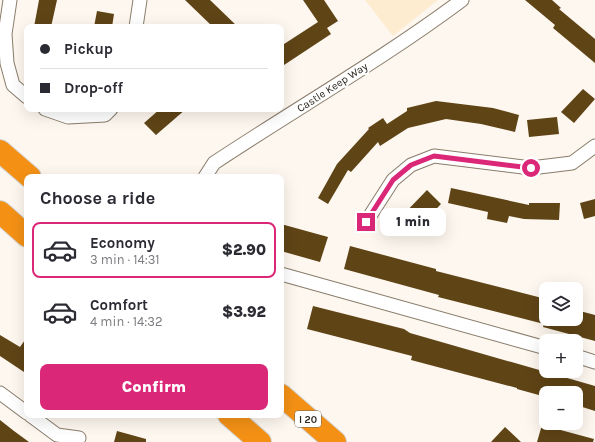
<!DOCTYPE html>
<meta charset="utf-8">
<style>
body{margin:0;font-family:Karla,sans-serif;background:#f7f7f7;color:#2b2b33;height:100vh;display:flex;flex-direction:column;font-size:15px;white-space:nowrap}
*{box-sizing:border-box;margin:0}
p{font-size:13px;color:#7c7c81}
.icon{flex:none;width:22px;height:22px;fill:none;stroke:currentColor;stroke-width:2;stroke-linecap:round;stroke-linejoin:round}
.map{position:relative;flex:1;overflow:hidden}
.panel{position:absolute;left:24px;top:174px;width:260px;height:244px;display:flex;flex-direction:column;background:#fff;border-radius:8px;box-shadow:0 4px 16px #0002}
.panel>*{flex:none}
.hud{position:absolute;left:24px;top:24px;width:260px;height:88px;border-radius:8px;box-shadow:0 4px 16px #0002;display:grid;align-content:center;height:88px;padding:0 16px;background:#fff}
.buttons{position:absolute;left:539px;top:282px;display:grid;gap:8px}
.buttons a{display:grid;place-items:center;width:44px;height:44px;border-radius:8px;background:#fff;box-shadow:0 4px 16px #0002;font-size:20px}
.end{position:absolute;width:18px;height:18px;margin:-9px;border:5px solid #db2777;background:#fff;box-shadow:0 0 0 2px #fff}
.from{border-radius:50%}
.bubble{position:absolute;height:28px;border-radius:8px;background:#fff;box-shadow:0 4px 16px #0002;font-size:13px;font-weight:800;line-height:28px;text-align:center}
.hud b{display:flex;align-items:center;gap:14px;height:38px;font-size:15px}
.hud b+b{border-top:1px solid #e1e1e2}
.hud i{width:10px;height:10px;background:#2b2b33}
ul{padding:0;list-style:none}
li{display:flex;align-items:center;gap:12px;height:56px;margin:0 8px 6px;padding:0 8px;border:2px solid transparent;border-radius:8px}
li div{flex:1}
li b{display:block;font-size:15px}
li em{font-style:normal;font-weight:800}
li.active{border-color:#db2777}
li>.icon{width:36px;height:36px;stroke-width:1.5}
h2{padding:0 16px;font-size:18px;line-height:48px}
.button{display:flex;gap:8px;margin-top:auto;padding:8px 16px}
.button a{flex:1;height:46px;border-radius:8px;background:#db2777;color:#fff;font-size:16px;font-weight:800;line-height:46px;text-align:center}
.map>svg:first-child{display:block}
</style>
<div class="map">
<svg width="595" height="442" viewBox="0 0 595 442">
<rect width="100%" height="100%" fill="#fdf7ef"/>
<!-- built -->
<path fill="#feecd1" d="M365,0H438L393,36Z"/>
<!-- building -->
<path fill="#5f4416" d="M39,0H57L51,27H34Z
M185,0H210L238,27H213Z
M303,0H324L338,21L327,28L331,34L281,67V46L318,22Z
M525,0H552L561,8L559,9L595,39V63L553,28L555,25Z
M97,11L114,14L112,27H94Z
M583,89L595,99L574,123L561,112Z
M436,101L493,108L519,115L515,132L481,124L446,119L408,128L380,146L378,142L351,172L348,170L328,204L318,198L337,164L369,129L368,128L383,118L387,124L407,111V108Z
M160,109H186L156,135L144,123Z
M557,117L559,134L529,137L527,120Z
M451,188L529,205V203H560L559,220L524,219L509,216L507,223L487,219L488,212L448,203Z
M427,190L441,204L414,232L400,218Z
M595,199V216L584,219L580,203Z
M281,224L328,237L320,262L281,251Z
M350,246L436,269V271L546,299V319H576V310L595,315V341L543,327L544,324L438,297L439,295L344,269Z
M313,306L404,329L410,333L595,386V411L576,405V393H546V397L517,389V388L411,360L412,356L307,329Z
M0,335L20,347L27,337V374L0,356Z
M0,420L14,431L29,442H0Z
M542,425L594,439L593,442H537Z
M505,427L521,442H491Z
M117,431L146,439V442H114Z"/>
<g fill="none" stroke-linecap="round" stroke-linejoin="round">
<!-- minor casing -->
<g stroke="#897c6a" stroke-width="15">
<path id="minor" d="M10,0L5,34L7,63L13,85L27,97
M136,27L140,0
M45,109L68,117L105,115L111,109
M205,177L214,163C297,108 383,59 462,0
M366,222L393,180L411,165L434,156L531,168L572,163L595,146
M281,274L546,348
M576,356L595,362
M0,393L27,413
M30,415L57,435L79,438"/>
</g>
<!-- motorway casing -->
<g stroke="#d4d3d2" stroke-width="24">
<path id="motorway" d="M0,151L30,177
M0,212L27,236
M281,395L335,442
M229,415L260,442"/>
</g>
<!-- minor -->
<use href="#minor" stroke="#fff" stroke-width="13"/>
<!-- motorway -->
<use href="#motorway" stroke="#f49115" stroke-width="22"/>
</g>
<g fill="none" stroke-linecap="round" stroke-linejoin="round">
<!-- route -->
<path stroke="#db2777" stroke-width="5" d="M366,222L393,180L411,165L434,156L531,168"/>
</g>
<g text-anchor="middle" stroke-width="4" stroke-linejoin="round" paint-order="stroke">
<!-- shield labels -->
<rect fill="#fff" stroke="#6a6661" stroke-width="1" x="295" y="411" width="26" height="16" rx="3"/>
<g font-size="10" font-weight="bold" fill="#2a251d">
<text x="308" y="423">I 20</text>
</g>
<!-- street labels -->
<g font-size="11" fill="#2a251d" stroke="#fff">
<text transform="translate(332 87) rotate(-33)" y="4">Castle Keep Way</text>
</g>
</g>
</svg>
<div class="buttons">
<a><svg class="icon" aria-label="layers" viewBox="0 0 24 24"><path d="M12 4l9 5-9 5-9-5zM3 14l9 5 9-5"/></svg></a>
<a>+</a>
<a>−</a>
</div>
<i class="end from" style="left:531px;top:168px"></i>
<i class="end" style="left:366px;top:222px"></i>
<div class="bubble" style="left:380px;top:208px;width:66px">1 min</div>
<div class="hud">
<b><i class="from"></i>Pickup</b>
<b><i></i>Drop-off</b>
</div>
<section class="panel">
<h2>Choose a ride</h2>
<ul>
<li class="active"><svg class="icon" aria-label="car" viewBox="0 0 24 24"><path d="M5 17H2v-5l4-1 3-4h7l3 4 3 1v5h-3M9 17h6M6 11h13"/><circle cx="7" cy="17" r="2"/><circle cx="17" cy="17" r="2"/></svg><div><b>Economy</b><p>3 min · 14:31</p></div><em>$2.90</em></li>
<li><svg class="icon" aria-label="car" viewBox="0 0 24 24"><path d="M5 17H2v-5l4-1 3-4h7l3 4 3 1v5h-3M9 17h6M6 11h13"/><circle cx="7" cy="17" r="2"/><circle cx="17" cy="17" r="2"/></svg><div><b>Comfort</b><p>4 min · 14:32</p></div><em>$3.92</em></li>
</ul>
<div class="button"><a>Confirm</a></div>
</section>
</div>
